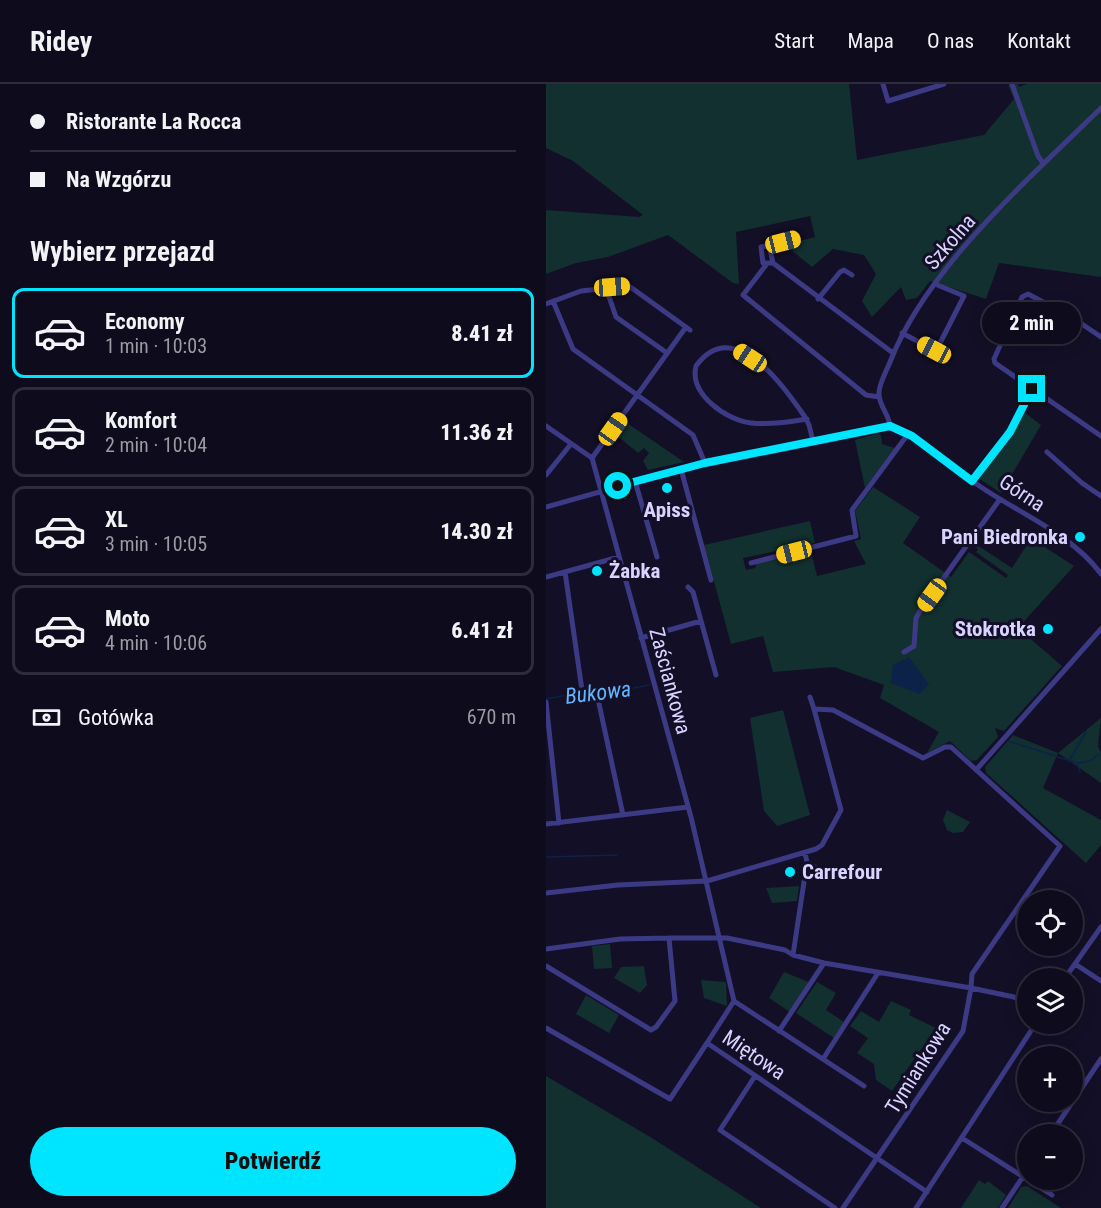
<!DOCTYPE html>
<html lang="pl">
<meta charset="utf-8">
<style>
body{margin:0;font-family:"Roboto Condensed",sans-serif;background:#1c1929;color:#f1f3f6;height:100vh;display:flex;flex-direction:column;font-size:22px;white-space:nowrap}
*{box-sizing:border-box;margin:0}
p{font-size:20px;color:#9b9ba3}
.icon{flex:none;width:33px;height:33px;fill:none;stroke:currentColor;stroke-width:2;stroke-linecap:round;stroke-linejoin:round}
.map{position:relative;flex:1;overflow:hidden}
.drawer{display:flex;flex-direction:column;background:#0e0b1c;width:546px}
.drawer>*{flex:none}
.hud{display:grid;align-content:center;height:132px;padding:0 30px;background:#0e0b1c}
.buttons{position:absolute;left:471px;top:806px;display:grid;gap:12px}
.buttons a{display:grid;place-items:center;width:66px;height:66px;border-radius:50%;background:#0e0b1c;box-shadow:0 3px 15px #0003,0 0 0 2px #2e2b3b;font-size:30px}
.end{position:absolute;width:27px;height:27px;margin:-14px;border:8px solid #00e5ff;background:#111;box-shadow:0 0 0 3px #111}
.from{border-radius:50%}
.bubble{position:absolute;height:42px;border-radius:21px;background:#0e0b1c;box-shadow:0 3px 15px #0003,0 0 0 2px #2e2b3b;font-size:20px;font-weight:800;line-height:42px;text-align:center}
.car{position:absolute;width:18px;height:36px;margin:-18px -9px;border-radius:8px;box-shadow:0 0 4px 2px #0007;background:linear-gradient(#f5c518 24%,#345 0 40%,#f5c518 0 76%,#345 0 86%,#f5c518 0)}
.hud b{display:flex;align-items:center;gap:21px;height:57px;font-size:22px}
.hud b+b{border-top:2px solid #2e2b3b}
.hud i{width:15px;height:15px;background:#f1f3f6}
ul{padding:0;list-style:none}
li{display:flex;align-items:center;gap:18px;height:90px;margin:0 12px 9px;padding:0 18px;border:3px solid #2e2b3b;border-radius:12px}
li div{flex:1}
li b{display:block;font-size:22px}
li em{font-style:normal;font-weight:800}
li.on{border-color:#00e5ff}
li>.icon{width:54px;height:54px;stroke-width:1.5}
h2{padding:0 30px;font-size:27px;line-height:72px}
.pay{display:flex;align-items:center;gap:15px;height:66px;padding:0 30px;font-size:22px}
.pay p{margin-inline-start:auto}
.primary-button{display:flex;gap:12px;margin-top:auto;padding:12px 30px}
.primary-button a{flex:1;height:69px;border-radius:36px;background:#00e5ff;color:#111;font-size:24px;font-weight:800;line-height:69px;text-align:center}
header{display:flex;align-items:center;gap:36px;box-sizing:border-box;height:84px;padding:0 30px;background:#0e0b1c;border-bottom:2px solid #2e2b3b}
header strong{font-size:28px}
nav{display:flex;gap:33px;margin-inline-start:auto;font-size:21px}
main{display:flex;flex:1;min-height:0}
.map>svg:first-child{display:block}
</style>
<header>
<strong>Ridey</strong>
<nav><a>Start</a><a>Mapa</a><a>O nas</a><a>Kontakt</a></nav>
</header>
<main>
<section class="drawer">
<div class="hud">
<b><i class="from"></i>Ristorante La Rocca</b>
<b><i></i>Na Wzgórzu</b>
</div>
<h2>Wybierz przejazd</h2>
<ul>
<li class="on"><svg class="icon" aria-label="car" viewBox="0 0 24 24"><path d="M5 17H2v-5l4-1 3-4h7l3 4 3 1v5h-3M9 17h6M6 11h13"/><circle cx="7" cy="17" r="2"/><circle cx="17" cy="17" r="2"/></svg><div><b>Economy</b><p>1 min · 10:03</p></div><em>8.41 zł</em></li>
<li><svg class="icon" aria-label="car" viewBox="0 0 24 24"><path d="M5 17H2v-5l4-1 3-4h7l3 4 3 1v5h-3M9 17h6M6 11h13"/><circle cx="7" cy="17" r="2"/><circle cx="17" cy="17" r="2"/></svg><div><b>Komfort</b><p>2 min · 10:04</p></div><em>11.36 zł</em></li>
<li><svg class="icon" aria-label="car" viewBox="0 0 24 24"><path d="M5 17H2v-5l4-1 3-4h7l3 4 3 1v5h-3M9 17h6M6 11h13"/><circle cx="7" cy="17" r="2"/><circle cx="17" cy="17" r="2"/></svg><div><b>XL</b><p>3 min · 10:05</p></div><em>14.30 zł</em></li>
<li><svg class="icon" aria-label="car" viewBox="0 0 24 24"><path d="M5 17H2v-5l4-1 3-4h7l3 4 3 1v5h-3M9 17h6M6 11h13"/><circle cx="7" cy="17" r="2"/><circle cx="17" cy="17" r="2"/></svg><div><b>Moto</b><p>4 min · 10:06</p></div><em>6.41 zł</em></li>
</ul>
<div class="pay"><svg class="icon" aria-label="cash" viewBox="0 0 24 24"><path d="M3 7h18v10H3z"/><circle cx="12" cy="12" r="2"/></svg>Gotówka<p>670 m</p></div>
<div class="primary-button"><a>Potwierdź</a></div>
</section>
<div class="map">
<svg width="555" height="1124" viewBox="0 0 555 1124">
<rect width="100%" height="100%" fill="#130f26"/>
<!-- green -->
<path fill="#12302f" d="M0,0H303L311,76L438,51L468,15L462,1L472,0L473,3L481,0H555V193L453,179L440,215L384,197L371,214L360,216L355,203L326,233L316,217L330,190L318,171L287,165L266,183L239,161L269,153L264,132L190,148L193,200L187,199L122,151L62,173L30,179L0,190V126L93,133L97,131L27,77L0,64Z
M478,328L495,341L455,409L432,394L462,358Z
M76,339L80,341L81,339L138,378L102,386L97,377L103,369L98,364L92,369L68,349Z
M330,350L335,351L336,360L349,364L319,404L309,356Z
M327,403L374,433L357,459L405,493L423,468L460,494L462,491L430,468L432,465L429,463L431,461L466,484L488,450V456L528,482L472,544L516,582L458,647L449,644L452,653L431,676L425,677L404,657L381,669L393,648L334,614L338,601L288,583L227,588L217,552L185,560L158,461L264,437L269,459L197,474L200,486L209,484L211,479L265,467L271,492L320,480L308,457L315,455L309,427Z
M237,626L264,731L231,742L218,727L204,634Z
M555,634L552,662L555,668V699L512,669L497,704L555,736V761L540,779L440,689L439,683L467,651L512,669Z
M401,726L424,738L417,748L407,749L401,746L397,736Z
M253,802L251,817L226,819L220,804Z
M64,860L66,884L48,885L46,862Z
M98,882L101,901L94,909L68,894L75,883Z
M238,888L265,899L244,928L223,914Z
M155,896L180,898L181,922L158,914Z
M271,898L290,909L280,926L298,938L288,954L250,929Z
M40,911L73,931L63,949L30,930Z
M345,917L365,926L363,931L390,944L346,1007L330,996L328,980L311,969L322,954L304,942L315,927L333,938Z
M0,992L106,1054L215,1124H0Z
M433,1096L439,1100L442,1097L460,1111L452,1124H415Z
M481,1102L515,1124H462L475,1103Z"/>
<!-- water -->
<path fill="#0c2248" d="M363,573L383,600L374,610L345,599L347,581Z"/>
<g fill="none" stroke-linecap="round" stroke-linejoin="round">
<!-- stream -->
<path stroke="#0c2248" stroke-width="1.5" d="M51,611L103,601
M0,615L32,609L44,610
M462,657L531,679L534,688
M523,677L540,648
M532,679L544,677L555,669
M0,773L71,771"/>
<!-- minor -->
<path stroke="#3d3a85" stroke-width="5" d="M337,0L342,17L398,0
M466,0L492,72L497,79
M223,161L252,154
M227,179H217L215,163L223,161L227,179L347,269
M220,181L197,211L320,311L333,313
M60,204L70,233L121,269
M272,215L294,188L298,186L306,191
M7,217L27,265L147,351L159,379
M0,220L35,207L83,202L144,246
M356,249L388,266L391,265L418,212L389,200
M555,253L527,234L482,210L476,213L448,275L449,279L555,352
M261,335C244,338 223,341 205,339C180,336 143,310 150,282C188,230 238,303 259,333L263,341L267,357
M0,342L46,374L145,733L188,917L161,959
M344,342C343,330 332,321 333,308C334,298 340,288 344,278C381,183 483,95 555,24
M501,368L536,399L555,412
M46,374L140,243
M135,385L165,496
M0,391L25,360
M89,397L111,473
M426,397L464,348L486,305
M0,423L149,381L344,342C377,353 404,382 432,401C472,429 526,450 555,490
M205,479L310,452L306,426L362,350
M19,488L36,606L49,609L52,615L77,731
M0,493L73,473
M142,503L147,508L170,591
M95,554L155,537
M358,568L368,562L370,534L374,527L454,415
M264,613L268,625
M0,618L13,739
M430,686L555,545
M0,740L142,723
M259,769L261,778L275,787
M0,809L72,801L161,797L270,765L276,761L295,726L268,625L287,626L377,674L399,663H405L514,762L426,890L425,904L278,879L247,871L239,866L181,854H123L74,855L0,865
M247,871L261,778
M529,880L555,897
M0,882L105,946L110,943L129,917L123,854
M519,894L555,843
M188,917L318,1002
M0,944L124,1015L161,959L381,1108
M233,947L278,879
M277,975L332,889
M209,992L174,1046L289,1124
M505,1050L555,975
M416,1054L506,1111
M297,1124L417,947L425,904L468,913L482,922
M370,1124L490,939
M456,1124L482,1085"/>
</g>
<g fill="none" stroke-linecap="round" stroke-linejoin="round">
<!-- route -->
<path stroke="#00e5ff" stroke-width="8" d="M72,402L159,379L344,342L366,352L426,397L464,348L486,305"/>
</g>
<!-- markers -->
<g fill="#00e5ff" stroke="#130f26" stroke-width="2">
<circle cx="121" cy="404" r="6"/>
<circle cx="534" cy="453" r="6"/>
<circle cx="51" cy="487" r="6"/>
<circle cx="502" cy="545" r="6"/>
<circle cx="244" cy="788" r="6"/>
</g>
<g text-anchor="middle" stroke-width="6" stroke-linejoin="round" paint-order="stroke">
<!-- street labels -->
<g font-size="21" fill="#d9d4ff" stroke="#130f26">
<text transform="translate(404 158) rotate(-49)" y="7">Szkolna</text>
<text transform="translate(476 409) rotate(33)" y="7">Górna</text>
<text transform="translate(124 597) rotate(75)" y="7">Zaściankowa</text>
<text transform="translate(208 971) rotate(34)" y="7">Miętowa</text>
<text transform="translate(372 984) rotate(-58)" y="7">Tymiankowa</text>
</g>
<!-- poi labels -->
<g font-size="21" font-weight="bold" fill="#d9d4ff" stroke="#130f26" text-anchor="end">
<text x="121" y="433" text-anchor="middle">Apiss</text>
<text x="522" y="460">Pani Biedronka</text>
<text x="63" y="494" text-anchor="start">Żabka</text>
<text x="490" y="552">Stokrotka</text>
<text x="256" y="795" text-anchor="start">Carrefour</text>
</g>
<!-- water labels -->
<g font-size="22" font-style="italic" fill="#62b6ff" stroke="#130f26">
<text transform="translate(52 608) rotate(-7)" y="8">Bukowa</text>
</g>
</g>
</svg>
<div class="buttons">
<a><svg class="icon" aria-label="locate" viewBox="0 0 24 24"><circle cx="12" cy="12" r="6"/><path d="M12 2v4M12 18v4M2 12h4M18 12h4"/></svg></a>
<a><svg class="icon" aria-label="layers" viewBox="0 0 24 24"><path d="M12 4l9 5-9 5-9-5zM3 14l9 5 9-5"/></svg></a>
<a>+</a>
<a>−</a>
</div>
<i class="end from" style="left:72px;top:402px"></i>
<i class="end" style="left:486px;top:305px"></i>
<div class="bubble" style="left:436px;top:218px;width:99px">2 min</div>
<i class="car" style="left:237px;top:158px;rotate:76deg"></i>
<i class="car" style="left:66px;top:203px;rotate:86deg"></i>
<i class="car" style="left:388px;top:266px;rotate:298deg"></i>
<i class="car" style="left:204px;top:274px;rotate:303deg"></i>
<i class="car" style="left:67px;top:345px;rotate:35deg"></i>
<i class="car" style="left:248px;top:468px;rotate:256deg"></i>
<i class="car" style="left:386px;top:511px;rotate:216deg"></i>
</div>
</main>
